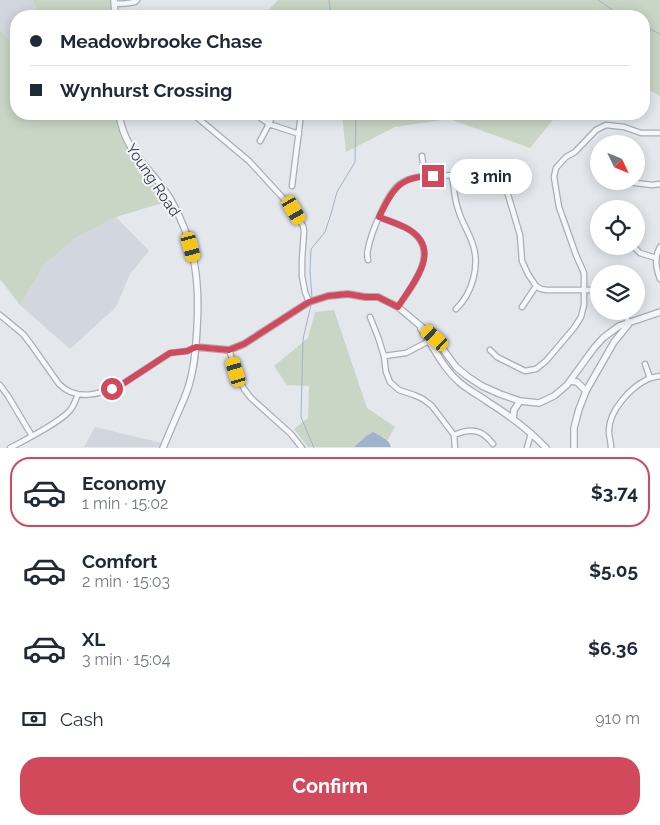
<!DOCTYPE html>
<meta charset="utf-8">
<style>
body{margin:0;font-family:Raleway,sans-serif;background:#f2f2f3;color:#1f2937;height:100vh;display:flex;flex-direction:column;font-size:19px;white-space:nowrap}
*{box-sizing:border-box;margin:0}
p{font-size:16px;color:#747a83}
.icon{flex:none;width:28px;height:28px;fill:none;stroke:currentColor;stroke-width:2;stroke-linecap:round;stroke-linejoin:round}
.map{position:relative;height:448px;overflow:hidden}
.drawer{display:flex;flex-direction:column;background:#fff;flex:1}
.drawer>*{flex:none}
.guide{position:absolute;left:10px;top:10px;width:640px;height:110px;border-radius:20px;box-shadow:0 2px 12px #0003;display:grid;align-content:center;height:110px;padding:0 20px;background:#fff}
.needle{width:32px;rotate:133deg}
.fabs{position:absolute;left:590px;top:135px;display:grid;gap:10px}
.fabs a{display:grid;place-items:center;width:55px;height:55px;border-radius:50%;background:#fff;box-shadow:0 2px 12px #0003;font-size:25px}
.end{position:absolute;width:22px;height:22px;margin:-11px;border:6px solid #d1495b;background:#fff;box-shadow:0 0 0 2px #fff}
.from{border-radius:50%}
.bubble{position:absolute;height:35px;border-radius:18px;background:#fff;box-shadow:0 2px 12px #0003;font-size:16px;font-weight:700;line-height:35px;text-align:center}
.car{position:absolute;width:15px;height:30px;margin:-15px -8px;border-radius:6px;box-shadow:0 0 4px 1px #0007;background:linear-gradient(#f5c518 24%,#345 0 40%,#f5c518 0 76%,#345 0 86%,#f5c518 0)}
.guide b{display:flex;align-items:center;gap:18px;height:48px;font-size:19px}
.guide b+b{border-top:1px solid #e0e1e3}
.guide i{width:12px;height:12px;background:#1f2937}
ul{padding:9px 0 0;list-style:none}
li{display:flex;align-items:center;gap:15px;height:70px;margin:0 10px 8px;padding:0 10px;border:2px solid transparent;border-radius:20px}
li div{flex:1}
li b{display:block;font-size:19px}
li em{font-style:normal;font-weight:700}
li.active{border-color:#d1495b}
li>.icon{width:45px;height:45px;stroke-width:1.5}
.pay{display:flex;align-items:center;gap:12px;height:55px;padding:0 20px;font-size:19px}
.pay p{margin-inline-start:auto}
.action{display:flex;gap:10px;margin-top:auto;padding:10px 20px}
.action a{flex:1;height:58px;border-radius:20px;background:#d1495b;color:#fff;font-size:20px;font-weight:700;line-height:58px;text-align:center}
.map>svg:first-child{display:block}
</style>
<div class="map">
<svg width="660" height="448" viewBox="0 0 660 448">
<rect width="100%" height="100%" fill="#e4e7ec"/>
<!-- built -->
<path fill="#d2d6de" d="M0,0H32L41,16H16V47L0,30Z
M116,217L149,251L130,274L116,307L70,349L20,305L44,265L75,238Z
M95,427L162,443L159,447H84Z"/>
<!-- green -->
<path fill="#c9d6c5" d="M32,0H111L112,16H41Z
M278,0H660V96L644,87V16H263Z
M0,30L16,47V114H117V125L129,153L146,175L166,202L116,217L75,238L44,265L20,305L0,279Z
M342,114H558L530,148L449,119L395,127L346,152Z
M334,310L367,408L395,427L387,441L384,437H365L354,447H308L294,429L308,418L309,386L287,385L274,366L308,338L315,312Z"/>
<!-- water -->
<path fill="#9fb4cc" d="M373,432C380,436 389,439 391,447H354L365,437Z"/>
<g fill="none" stroke-linecap="round" stroke-linejoin="round">
<!-- stream -->
<path stroke="#9fb4cc" stroke-width="1" d="M329,0L331,16
M598,0L622,16
M644,26L660,34
M312,298L310,271L311,249L325,232L331,214L337,192L355,162L356,114
M311,305L303,339L301,417L314,448"/>
<!-- minor casing -->
<g stroke="#a9aeb7" stroke-width="7">
<path id="minor" d="M114,3C121,5 128,3 135,2L137,0
M193,114L249,161L294,210L303,226L304,231L302,260V276L305,292L309,302
M255,114L269,124L299,134
M260,141L269,124L273,114
M422,156L425,176
M452,175C454,186 454,198 458,209C461,221 469,232 473,245C480,266 472,294 456,309
M619,181L652,185L660,184
M292,186L301,114
M379,217C389,221 399,224 408,229C443,250 412,285 398,307
M633,246L640,253L656,258
M660,247C654,258 656,268 660,279
M368,260C367,256 367,253 368,249C371,233 387,193 400,184C415,173 435,177 452,175C462,173 471,168 482,170C493,172 501,179 506,188L520,235L522,261L528,274L536,286L541,289L547,290H592L599,291
M522,307L536,286
M623,311L629,323
M0,315L23,334L30,343L59,384C77,402 100,394 121,385L170,353L187,351L196,347
M370,317L378,337L384,356L386,372L390,382L399,390L414,395L423,399L432,406L454,435L455,448
M229,350L240,381L244,389L251,398L291,434L302,448
M490,350L497,357L525,371L536,369L546,361L574,328L581,317L584,305V273L576,255L559,207L554,177L556,168L566,157L575,152L596,130L606,125L624,127L641,133H660
M384,356L406,353L431,340
M645,364L650,378
M0,385L8,396L32,436
M454,435C471,428 482,429 493,444
M10,448C25,440 63,421 71,409C74,405 76,399 78,394
M527,448L531,433
M611,448C611,442 609,437 609,432C608,411 631,387 648,379C652,377 656,377 660,376"/>
</g>
<!-- tertiary casing -->
<g stroke="#a9aeb7" stroke-width="8">
<path id="tertiary" d="M114,0L115,16
M119,114C125,154 152,168 171,200C195,243 200,280 197,328C196,346 195,364 190,381C189,387 186,393 184,399C177,415 170,431 163,448
M421,329C434,347 442,367 459,382C468,390 479,395 488,402C509,415 529,430 546,448
M196,347L229,350L244,344L309,302L328,296L348,294L365,297H378L398,307L435,338L456,367L467,376L482,386L500,394L520,401L539,403L554,396L567,385L594,348L603,338L619,326L660,312
M571,381L577,382L586,391
M513,419L514,410L520,401
M574,448V428L579,409L586,391L614,342L628,325"/>
</g>
<!-- minor -->
<use href="#minor" stroke="#f7f8fa" stroke-width="4.5"/>
<!-- tertiary -->
<use href="#tertiary" stroke="#f7f8fa" stroke-width="5.5"/>
</g>
<g fill="none" stroke-linecap="round" stroke-linejoin="round">
<!-- route -->
<path stroke="#d1495b" stroke-width="6" d="M112,389L121,385L170,353L187,351L196,347L229,350L244,344L309,302L328,296L348,294L365,297H378L398,307C412,284 444,250 408,229C399,224 389,221 379,217C393,189 399,176 433,176"/>
</g>
<g text-anchor="middle" stroke-width="4" stroke-linejoin="round" paint-order="stroke">
<!-- street labels -->
<g font-size="15" fill="#2b3445" stroke="#f4f6f9">
<text transform="translate(153 180) rotate(56)" y="5">Young Road</text>
</g>
</g>
</svg>
<div class="fabs">
<a><svg class="needle" viewBox="-14 -14 28 28"><path d="M0-13l5 13h-10z" fill="#e53935"/><path d="M0 13l5-13h-10z" fill="#747a83"/></svg></a>
<a><svg class="icon" aria-label="locate" viewBox="0 0 24 24"><circle cx="12" cy="12" r="6"/><path d="M12 2v4M12 18v4M2 12h4M18 12h4"/></svg></a>
<a><svg class="icon" aria-label="layers" viewBox="0 0 24 24"><path d="M12 4l9 5-9 5-9-5zM3 14l9 5 9-5"/></svg></a>
</div>
<i class="end from" style="left:112px;top:389px"></i>
<i class="end" style="left:433px;top:176px"></i>
<div class="bubble" style="left:450px;top:159px;width:82px">3 min</div>
<i class="car" style="left:294px;top:210px;rotate:150deg"></i>
<i class="car" style="left:191px;top:247px;rotate:165deg"></i>
<i class="car" style="left:435px;top:338px;rotate:312deg"></i>
<i class="car" style="left:236px;top:372px;rotate:343deg"></i>
<div class="guide">
<b><i class="from"></i>Meadowbrooke Chase</b>
<b><i></i>Wynhurst Crossing</b>
</div>
</div>
<section class="drawer">
<ul>
<li class="active"><svg class="icon" aria-label="car" viewBox="0 0 24 24"><path d="M5 17H2v-5l4-1 3-4h7l3 4 3 1v5h-3M9 17h6M6 11h13"/><circle cx="7" cy="17" r="2"/><circle cx="17" cy="17" r="2"/></svg><div><b>Economy</b><p>1 min · 15:02</p></div><em>$3.74</em></li>
<li><svg class="icon" aria-label="car" viewBox="0 0 24 24"><path d="M5 17H2v-5l4-1 3-4h7l3 4 3 1v5h-3M9 17h6M6 11h13"/><circle cx="7" cy="17" r="2"/><circle cx="17" cy="17" r="2"/></svg><div><b>Comfort</b><p>2 min · 15:03</p></div><em>$5.05</em></li>
<li><svg class="icon" aria-label="car" viewBox="0 0 24 24"><path d="M5 17H2v-5l4-1 3-4h7l3 4 3 1v5h-3M9 17h6M6 11h13"/><circle cx="7" cy="17" r="2"/><circle cx="17" cy="17" r="2"/></svg><div><b>XL</b><p>3 min · 15:04</p></div><em>$6.36</em></li>
</ul>
<div class="pay"><svg class="icon" aria-label="cash" viewBox="0 0 24 24"><path d="M3 7h18v10H3z"/><circle cx="12" cy="12" r="2"/></svg>Cash<p>910 m</p></div>
<div class="action"><a>Confirm</a></div>
</section>
